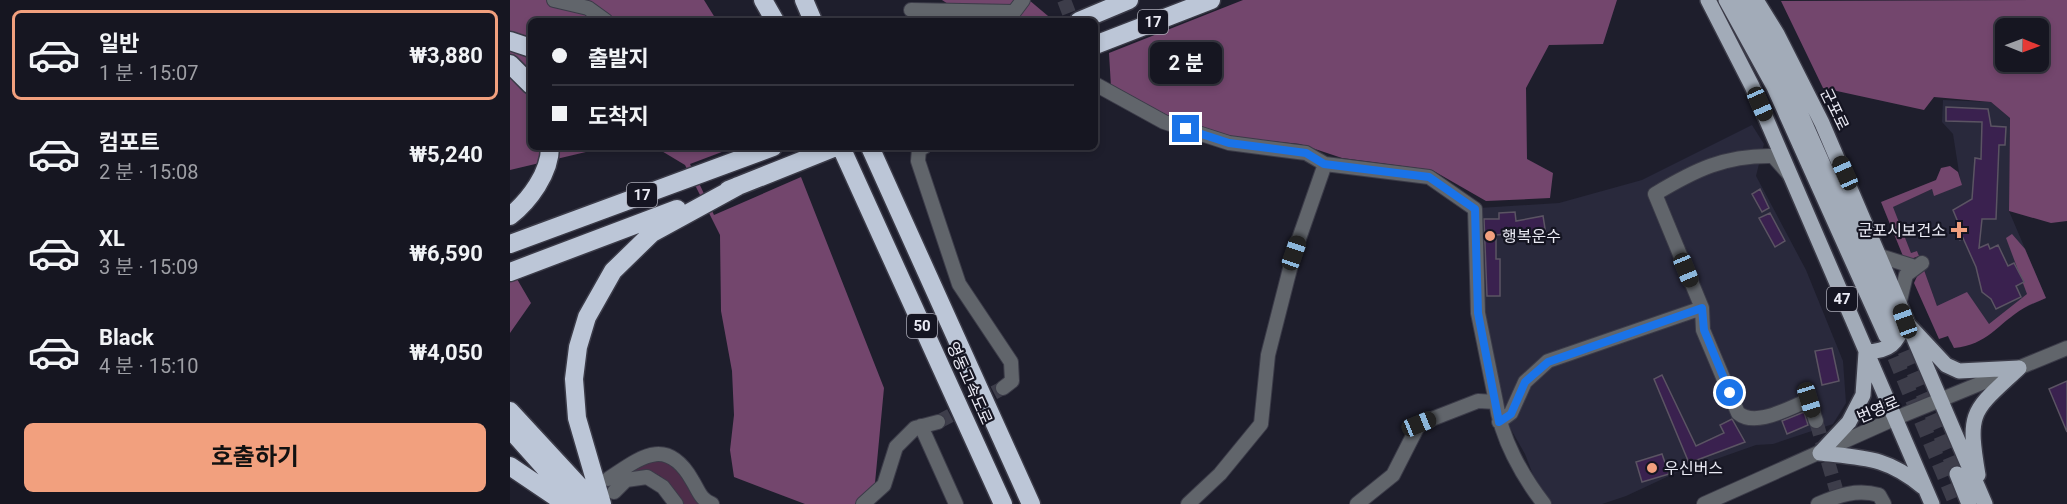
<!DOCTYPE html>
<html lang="ko">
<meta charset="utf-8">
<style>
body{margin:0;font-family:Roboto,"Noto Sans KR",sans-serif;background:#1f1f2a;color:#f1f3f6;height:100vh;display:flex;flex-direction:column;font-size:22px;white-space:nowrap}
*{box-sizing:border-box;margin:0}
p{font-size:20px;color:#9e9fa5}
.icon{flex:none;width:33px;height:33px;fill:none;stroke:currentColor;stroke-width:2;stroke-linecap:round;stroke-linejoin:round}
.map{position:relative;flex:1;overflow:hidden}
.drawer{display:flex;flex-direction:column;background:#161621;width:510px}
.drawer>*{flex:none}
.banner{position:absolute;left:18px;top:18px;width:570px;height:132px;border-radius:9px;box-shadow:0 3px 9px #0003,0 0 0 2px #35353f;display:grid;align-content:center;height:132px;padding:0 24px;background:#161621}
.needle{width:39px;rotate:91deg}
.buttons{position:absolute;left:1485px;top:18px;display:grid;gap:12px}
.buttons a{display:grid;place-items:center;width:54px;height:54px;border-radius:9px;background:#161621;box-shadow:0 3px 9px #0003,0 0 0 2px #35353f;font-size:30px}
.end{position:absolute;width:27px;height:27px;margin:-14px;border:8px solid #1a73e8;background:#fff;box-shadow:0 0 0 3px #fff}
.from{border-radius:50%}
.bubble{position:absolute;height:42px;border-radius:9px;background:#161621;box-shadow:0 3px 9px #0003,0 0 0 2px #35353f;font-size:20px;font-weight:700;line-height:42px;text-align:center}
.car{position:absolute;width:18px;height:36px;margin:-18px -9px;border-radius:8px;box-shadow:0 0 4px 2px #0007;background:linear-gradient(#222 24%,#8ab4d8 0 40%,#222 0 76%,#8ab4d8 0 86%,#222 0)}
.banner b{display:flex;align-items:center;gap:21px;height:57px;font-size:22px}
.banner b+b{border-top:2px solid #35353f}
.banner i{width:15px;height:15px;background:#f1f3f6}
ul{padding:10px 0 0;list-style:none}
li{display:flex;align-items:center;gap:18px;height:90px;margin:0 12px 9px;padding:0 12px;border:3px solid transparent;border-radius:9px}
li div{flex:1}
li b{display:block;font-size:22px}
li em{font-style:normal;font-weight:700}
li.current{border-color:#f2a07e}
li>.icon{width:54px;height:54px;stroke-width:1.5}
.primary-button{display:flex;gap:12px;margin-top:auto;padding:12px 24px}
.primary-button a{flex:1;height:69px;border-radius:9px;background:#f2a07e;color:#111;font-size:24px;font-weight:700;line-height:69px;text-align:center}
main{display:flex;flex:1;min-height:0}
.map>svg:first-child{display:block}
</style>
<main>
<section class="drawer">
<ul>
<li class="current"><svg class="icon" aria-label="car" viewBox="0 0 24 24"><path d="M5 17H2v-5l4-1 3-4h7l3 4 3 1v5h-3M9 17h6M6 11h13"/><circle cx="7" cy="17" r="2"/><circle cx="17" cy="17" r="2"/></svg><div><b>일반</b><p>1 분 · 15:07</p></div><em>₩3,880</em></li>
<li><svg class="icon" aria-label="car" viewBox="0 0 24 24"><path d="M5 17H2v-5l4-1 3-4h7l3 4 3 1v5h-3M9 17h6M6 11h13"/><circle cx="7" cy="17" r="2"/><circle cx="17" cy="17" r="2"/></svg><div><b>컴포트</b><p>2 분 · 15:08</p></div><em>₩5,240</em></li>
<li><svg class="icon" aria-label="car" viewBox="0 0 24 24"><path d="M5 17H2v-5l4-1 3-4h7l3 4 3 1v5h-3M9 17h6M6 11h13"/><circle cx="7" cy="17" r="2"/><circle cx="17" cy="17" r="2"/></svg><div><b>XL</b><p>3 분 · 15:09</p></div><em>₩6,590</em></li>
<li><svg class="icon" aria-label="car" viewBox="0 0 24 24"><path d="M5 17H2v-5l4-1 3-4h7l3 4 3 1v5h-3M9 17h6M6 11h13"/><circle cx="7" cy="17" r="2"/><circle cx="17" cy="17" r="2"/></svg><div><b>Black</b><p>4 분 · 15:10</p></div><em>₩4,050</em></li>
</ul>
<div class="primary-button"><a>호출하기</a></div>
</section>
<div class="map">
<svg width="1557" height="504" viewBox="0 0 1557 504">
<rect width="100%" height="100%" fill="#1e1e2c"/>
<!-- built -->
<path fill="#29293c" d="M1433,100L1481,102L1500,118L1499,211L1536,298L1440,342L1407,251L1401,253L1382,207L1422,189L1425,195L1451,185L1443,134L1432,122Z
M1242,125L1254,144L1246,176L1296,270L1333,361L1336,403L1323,424L1263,444L1246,445L1161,475L1116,496L1092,504H1040L1032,498L1015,454L994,417L972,311L969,208L1049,203L1132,180Z"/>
<!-- green -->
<path fill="#4d2d49" d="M148,459L162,462L194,504H171C154,473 143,462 109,482L130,462Z"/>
<!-- forest -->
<path fill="#73466d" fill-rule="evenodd" d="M0,0H194L207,21H21V147H97L0,170Z
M432,0H519L544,21H464Z
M733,0H1107L1093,44L1039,45L1016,88L1017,159L1043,173L1040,198L976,201L922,170L832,158L790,144L720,137L657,115L601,87L599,53Z
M1557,0V221L1541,223L1499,211L1500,118L1481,102L1424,97L1414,110L1313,88L1271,1ZM1496,28H1528V62H1496Z
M145,147H225L180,164L204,215L291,177L374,388L363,504H295L224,477L220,450L224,415L222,371L211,311L210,235L175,165Z
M1440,166L1448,172L1452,185L1424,196L1422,189L1383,207L1401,253L1407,251L1409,256L1395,261L1371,202L1426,180L1431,168Z
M1502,234L1515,249L1536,298C1529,301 1521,304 1514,308C1487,324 1478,345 1444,348L1438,336L1429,339L1404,283L1409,272L1414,270L1427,306L1457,292L1479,324L1517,294L1496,238Z
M0,267L21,303L0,333Z"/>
<!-- building -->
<path fill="#3a214f" stroke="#5b5463" stroke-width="1.5" d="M1436,107L1478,109L1481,126L1496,127L1495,145H1489L1486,219H1472L1469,248L1478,244L1480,249L1488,245L1498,266L1504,263L1514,282L1506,286L1511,297L1486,309L1481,299L1472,292L1466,267L1453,238L1450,240L1445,229L1450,227L1443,210L1462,199L1465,158L1471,159L1472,122L1436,121Z
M1250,189L1259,208L1252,212L1242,194Z
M1005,212L1006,221L1033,216L1036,235L1012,240L1010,233L986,235V259H990V296H977L974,219H989V213Z
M1260,213L1275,241L1265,247L1249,218Z
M1322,348L1329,381L1312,385L1305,351Z
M1152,375L1186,446L1214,433L1210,425L1222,419L1235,442L1179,463L1144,379Z
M1557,381V432L1539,389Z
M1294,412L1298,425L1277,434L1272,421Z
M1152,454L1159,474L1132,482L1126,462Z"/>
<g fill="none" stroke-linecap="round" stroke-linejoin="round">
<!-- minor-tunnel -->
<path stroke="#3d3d4a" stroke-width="14" stroke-dasharray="14 7" stroke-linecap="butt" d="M554,0L562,21
M1306,421L1328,496
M428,422L493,388"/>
<!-- major-tunnel -->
<path stroke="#3d3d4a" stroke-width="15" stroke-dasharray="15 8" stroke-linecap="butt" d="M1386,330L1447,474
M1376,336L1446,504"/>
<!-- minor casing -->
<g stroke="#3b3b48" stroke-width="16">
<path id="minor" d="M44,0L78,8L96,21
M401,10L504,12L513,0
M585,84L654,122L719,143L796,153L815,164L919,177L965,209L968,313L986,402
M414,147L409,149L408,161L449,284L501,362L502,381L493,388
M1278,173L1263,156C1215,155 1185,170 1145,194L1192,308L1193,330L1228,413C1246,428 1280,407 1299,400L1306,421
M1370,256L1405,267
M1389,305L1396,275L1412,263
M989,422L1001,413L1015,382L1038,361L1192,308
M411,426L446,504
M98,479C130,458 156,435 182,480C189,491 190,499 202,504
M104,492L116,480L137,477L153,487L166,504
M353,504L374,485L386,447L405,428L428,422
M678,504L710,474L751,424L758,355L784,253L815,164
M847,504L883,475L909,424L968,401L986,402C991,438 1012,476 1034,504
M1194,504L1386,418L1557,348
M1308,504C1329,495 1347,489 1369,495L1374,504"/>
</g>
<!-- major casing -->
<g stroke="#3b3b48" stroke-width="18">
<path id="major" d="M1198,0L1242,86L1422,504
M1216,0L1264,87L1376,336
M1232,0L1270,67L1386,330
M1246,0L1267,34L1312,123L1475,504
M1310,453L1339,422L1353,395L1356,352C1380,351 1387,344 1395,321L1436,365L1449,371L1509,368
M1310,453C1355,458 1377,457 1413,487
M1447,474L1459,504
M1468,475C1457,410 1462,412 1509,368"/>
</g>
<!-- highway casing -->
<g stroke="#3b3b48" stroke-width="21">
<path id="highway" d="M253,0L265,21
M294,0L303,21
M569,21L619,0
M0,41L21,48
M585,45L701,0
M0,64L21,85
M331,147L493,504
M360,147L521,504
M218,190L326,147
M0,216C19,201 40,173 40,147
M0,244L263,147
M0,272L167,209
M0,411L86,504
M0,429L67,504
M0,466L56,504
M92,504L67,418L64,379L68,347L77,317L103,271L142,233L228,186"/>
</g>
<!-- minor -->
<use href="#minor" stroke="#61656b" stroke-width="14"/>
<!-- major -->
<use href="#major" stroke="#a2abb8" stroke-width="15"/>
<!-- highway -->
<use href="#highway" stroke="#bcc6d7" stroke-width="18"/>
</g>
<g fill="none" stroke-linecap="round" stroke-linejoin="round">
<!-- route -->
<path stroke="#1a73e8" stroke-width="8" d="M676,129L719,143L796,153L814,164L919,177L965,209L968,313L989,422L1001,414L1015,382L1038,362L1192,308L1194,330L1220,393"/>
</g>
<!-- markers -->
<g fill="#f2a07e" stroke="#151522" stroke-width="2">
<path d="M1446 221h6v6h6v6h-6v6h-6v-6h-6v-6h6z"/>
<circle cx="980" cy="236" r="6"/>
<circle cx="1142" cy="468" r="6"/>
</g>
<g text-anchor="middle" stroke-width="4.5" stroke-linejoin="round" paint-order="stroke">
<!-- shield labels -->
<g fill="#151522" stroke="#ababb6" stroke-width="1.5">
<rect x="628" y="10" width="30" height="24" rx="4.5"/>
<rect x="117" y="183" width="30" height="24" rx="4.5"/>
<rect x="1317" y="287" width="30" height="24" rx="4.5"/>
<rect x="397" y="314" width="30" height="24" rx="4.5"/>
</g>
<g font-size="15" font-weight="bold" fill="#ebebf5">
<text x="643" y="27">17</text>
<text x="132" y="200">17</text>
<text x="1332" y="304">47</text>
<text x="412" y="331">50</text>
</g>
<!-- street labels -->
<g font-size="16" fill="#ebebf5" stroke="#151522">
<text transform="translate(1325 109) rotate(64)" y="6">군포로</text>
<text transform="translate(460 383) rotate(66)" y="6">영동고속도로</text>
<text transform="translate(1368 409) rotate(-23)" y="6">번영로</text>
</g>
<!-- poi labels -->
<g font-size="16" fill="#ebebf5" stroke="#151522" text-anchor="start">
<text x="1436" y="236" text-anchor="end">군포시보건소</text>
<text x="992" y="242">행복운수</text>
<text x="1154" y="474">우신버스</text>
</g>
</g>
</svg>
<div class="buttons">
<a><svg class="needle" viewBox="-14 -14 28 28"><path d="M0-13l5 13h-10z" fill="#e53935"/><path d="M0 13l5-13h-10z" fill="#9e9fa5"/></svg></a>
</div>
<i class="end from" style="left:1220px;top:393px"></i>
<i class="end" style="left:676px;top:129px"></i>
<div class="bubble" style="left:640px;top:42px;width:72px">2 분</div>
<i class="car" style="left:1250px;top:104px;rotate:156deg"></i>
<i class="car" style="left:1335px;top:173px;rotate:336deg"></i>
<i class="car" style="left:784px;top:253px;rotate:19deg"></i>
<i class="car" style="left:1176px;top:270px;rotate:158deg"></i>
<i class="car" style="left:1395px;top:321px;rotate:340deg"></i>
<i class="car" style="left:1299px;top:400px;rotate:163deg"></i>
<i class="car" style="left:909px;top:424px;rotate:68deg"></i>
<div class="banner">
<b><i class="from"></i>출발지</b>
<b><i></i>도착지</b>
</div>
</div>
</main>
